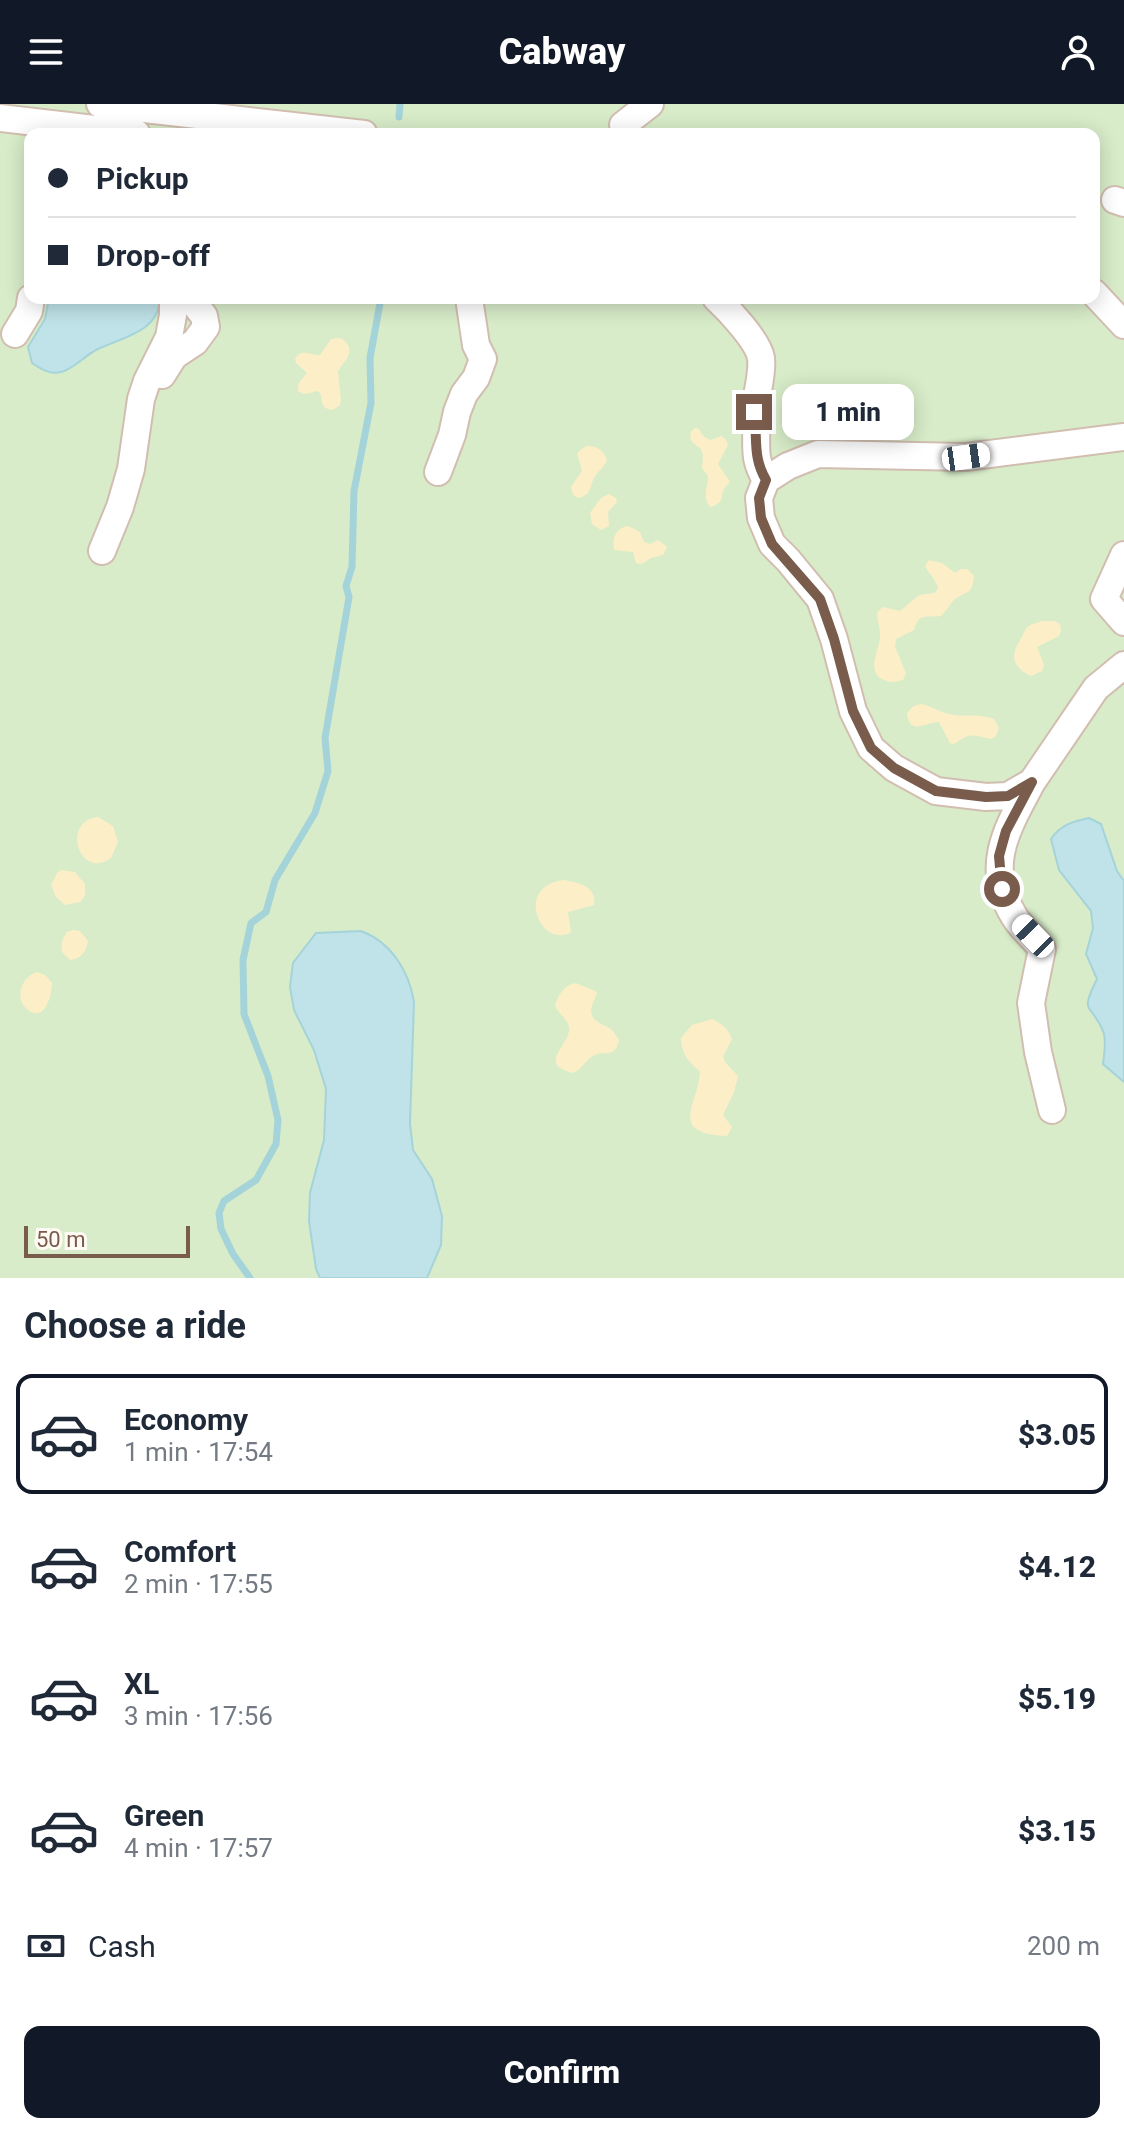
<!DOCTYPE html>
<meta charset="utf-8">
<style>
body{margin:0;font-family:Roboto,sans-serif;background:#f6f6f7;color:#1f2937;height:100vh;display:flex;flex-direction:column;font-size:30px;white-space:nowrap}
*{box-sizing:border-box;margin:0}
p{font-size:26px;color:#747a83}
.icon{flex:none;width:44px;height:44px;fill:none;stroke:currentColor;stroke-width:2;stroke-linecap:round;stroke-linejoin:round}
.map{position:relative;height:1174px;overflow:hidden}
.drawer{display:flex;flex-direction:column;background:#fff;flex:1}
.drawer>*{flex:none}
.banner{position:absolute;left:24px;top:24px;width:1076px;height:176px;border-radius:16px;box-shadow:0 4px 20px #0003;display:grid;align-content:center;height:176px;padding:0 24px;background:#fff}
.scale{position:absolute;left:24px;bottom:20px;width:166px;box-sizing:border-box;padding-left:8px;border:4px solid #7a5c4d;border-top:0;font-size:22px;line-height:28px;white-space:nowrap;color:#7a5c4d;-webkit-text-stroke:6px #fffaf3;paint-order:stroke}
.end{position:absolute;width:36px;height:36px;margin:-18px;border:10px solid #7a5c4d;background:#fff;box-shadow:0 0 0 4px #fff}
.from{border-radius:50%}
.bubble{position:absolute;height:56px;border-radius:16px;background:#fff;box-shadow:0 4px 20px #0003;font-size:26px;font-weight:800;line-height:56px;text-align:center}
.car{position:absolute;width:24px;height:48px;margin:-24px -12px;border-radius:10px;box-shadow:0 0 6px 2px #0007;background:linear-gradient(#fff 24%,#345 0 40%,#fff 0 76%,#345 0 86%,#fff 0)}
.banner b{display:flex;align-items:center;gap:28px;height:76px;font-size:30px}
.banner b+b{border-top:2px solid #e0e1e3}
.banner i{width:20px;height:20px;background:#1f2937}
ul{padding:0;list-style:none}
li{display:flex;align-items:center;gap:24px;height:120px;margin:0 16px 12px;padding:0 8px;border:4px solid transparent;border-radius:16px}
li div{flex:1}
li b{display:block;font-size:30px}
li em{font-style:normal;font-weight:800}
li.on{border-color:#111827}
li>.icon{width:72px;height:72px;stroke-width:1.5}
h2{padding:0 24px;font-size:36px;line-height:96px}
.pay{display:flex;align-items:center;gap:20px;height:88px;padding:0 24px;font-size:30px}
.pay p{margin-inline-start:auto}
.primary-button{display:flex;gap:16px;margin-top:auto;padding:16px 24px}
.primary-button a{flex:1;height:92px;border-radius:16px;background:#111827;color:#fff;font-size:32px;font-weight:800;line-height:92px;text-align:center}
header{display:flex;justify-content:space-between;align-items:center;height:104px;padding:0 24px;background:#111827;color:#fff;font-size:36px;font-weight:800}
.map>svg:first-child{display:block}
</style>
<header><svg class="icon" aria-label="menu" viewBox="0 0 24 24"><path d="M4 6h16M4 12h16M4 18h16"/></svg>Cabway<svg class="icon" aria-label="person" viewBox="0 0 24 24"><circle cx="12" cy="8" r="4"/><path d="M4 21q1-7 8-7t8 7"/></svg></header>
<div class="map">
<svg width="1124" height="1174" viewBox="0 0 1124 1174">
<rect width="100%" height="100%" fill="#fdf6ec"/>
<!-- green -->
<path fill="#d8ecc9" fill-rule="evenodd" d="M0,0H1124V1174H0ZM30,30H1094V194H30Z"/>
<!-- sand -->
<path fill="#fcefc7" d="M340,234C359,245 345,256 338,267L341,297L339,302L332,306L325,304L322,299L321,291L318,287L304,290L298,287V280L307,269L296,259L295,255C302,243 310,252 320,251L331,235Z
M695,324L699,325L703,332L710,336L722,332L726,336L728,341L718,360L730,378C728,380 726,382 724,385C719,395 726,397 711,403C701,395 708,383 708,372L702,364L703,351L701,345C695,340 688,338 691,328Z
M586,342C596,341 605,346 607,357C604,363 597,368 594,374C589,384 592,390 579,394L573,391L571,383L582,367L577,349Z
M609,390L616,394L617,398L608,408L609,422L601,426L592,420L590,409L601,394Z
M628,422L640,428L644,438L650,440L658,436L667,443L663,451L651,454L642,460L636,459L633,448L614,446C612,435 615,424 628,422Z
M929,456L942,459L955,469L961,465H967L974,472C972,493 966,486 954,496C949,501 946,508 941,512C926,514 919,508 914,526L896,535L895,543L906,569L903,576C896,578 891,579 884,576C866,569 878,548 880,534C881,526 877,517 877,508L883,503L900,507L919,491L934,489L938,485C937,476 929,470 925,462Z
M1042,517H1054L1060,520L1061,526L1059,532L1037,543L1044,561L1042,567L1031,572C1011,562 1010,551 1022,533C1024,529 1025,524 1029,522C1033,519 1038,519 1042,517Z
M922,600C933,603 943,610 954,611C970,613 976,609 994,615L999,624L996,632L991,635C971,631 972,628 954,640L950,639L939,618C925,618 910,632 907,610C911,603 914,601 922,600Z
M98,713L113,722L118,738L111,754C80,777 60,717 98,713Z
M61,766L75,768L85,780V792L80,798L65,801L56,793L51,781L57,769Z
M564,776C579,779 597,782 594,801L568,808L571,828C541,846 513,782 564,776Z
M73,826L80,827L88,837C86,847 82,855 70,856L62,848C61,840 62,835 67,828Z
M37,868L45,871L52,879C52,892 44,920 27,905C13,893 23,872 37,868Z
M576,879L597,888C596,894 591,901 591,907C592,919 604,920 611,925C614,928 617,933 619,936C615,956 604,945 593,952C585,956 583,965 573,969C535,960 572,940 569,923C567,914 558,910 555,901C559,890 564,881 576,879Z
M712,915C722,920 728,924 732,935L723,953L725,958L738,972L734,988L723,1011L732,1023L727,1032C666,1029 699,1001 700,967C689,959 681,949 681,934L692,921Z"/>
<!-- water -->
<path fill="#bfe3e8" stroke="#a5d3da" stroke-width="2" d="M49,194H160C159,228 123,233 98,245C85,251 74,265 61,268C50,271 41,265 32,259L28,243L45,215Z
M1089,714L1101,720L1117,767L1124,777V978L1103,960C1104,950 1107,936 1103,927C1091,898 1079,911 1097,875L1086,850L1093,824L1091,807L1059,766L1051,735C1060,721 1074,717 1089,714Z
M361,827C391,838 409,867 414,898L410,1019L413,1046L432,1075L442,1112L441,1141L427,1174H320L316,1165L309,1117L310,1089L324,1036L326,985L314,946L294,906L290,883L293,859L316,829Z"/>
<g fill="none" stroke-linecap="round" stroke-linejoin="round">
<!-- stream -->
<path stroke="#a5d3da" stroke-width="7" d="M399,13L400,0
M250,1174L233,1150L221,1125L219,1109L224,1097L256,1076L276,1040L278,1016L268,972L244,910L243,856L251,819L266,808L275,776L315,709L328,667L325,634L349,493L346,482L352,463L354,387L371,299L370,254L381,194"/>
<!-- minor casing -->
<g stroke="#d1beb0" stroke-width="30">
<path id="minor" d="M100,0L364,30
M0,14L137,30
M623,21L650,0
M1115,96L1124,99
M1094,189L1124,221
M716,194C729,206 758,237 761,254C763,269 757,288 755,304C753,310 755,315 756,322C757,346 753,354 766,376
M15,230L29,207L31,194
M162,271L174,252L195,238L206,223L204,212L190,194
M1124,333L966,353L818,350L788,362L766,376L759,394L761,414L772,440L788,456L820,495L834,535L853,607L871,644L894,664L936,687L986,693L1008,692L1032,678L1096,584L1124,561
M438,368L452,331L457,308L464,290L476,274L483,255L476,241L469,194
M102,447L120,403L131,365L141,295L147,277L169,233L173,211V194
M1124,451L1104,495L1124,518
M1032,678C1008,723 983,762 1014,812C1021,824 1033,833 1042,845L1031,899L1038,948L1052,1006"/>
</g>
<!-- minor -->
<use href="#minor" stroke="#fff" stroke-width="26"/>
</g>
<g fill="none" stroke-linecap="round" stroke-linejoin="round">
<!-- route -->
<path stroke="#7a5c4d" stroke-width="10" d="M754,308C758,334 752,352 766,376L759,394L761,414L772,440L820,495L834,535L853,607L871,644L894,664L936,687L986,693L1008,692L1032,678L1006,727L999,752L1002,785"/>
</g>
</svg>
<div class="scale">50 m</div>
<i class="end from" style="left:1002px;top:785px"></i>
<i class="end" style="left:754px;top:308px"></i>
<div class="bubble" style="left:782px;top:280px;width:132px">1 min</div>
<i class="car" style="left:966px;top:353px;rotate:82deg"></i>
<i class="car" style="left:1033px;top:832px;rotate:316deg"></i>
<div class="banner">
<b><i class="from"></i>Pickup</b>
<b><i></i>Drop-off</b>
</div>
</div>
<section class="drawer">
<h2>Choose a ride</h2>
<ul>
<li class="on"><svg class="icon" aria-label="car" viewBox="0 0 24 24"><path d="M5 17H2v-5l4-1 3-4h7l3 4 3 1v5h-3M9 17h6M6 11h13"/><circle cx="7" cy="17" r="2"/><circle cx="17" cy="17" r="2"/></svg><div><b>Economy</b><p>1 min · 17:54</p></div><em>$3.05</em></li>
<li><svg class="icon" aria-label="car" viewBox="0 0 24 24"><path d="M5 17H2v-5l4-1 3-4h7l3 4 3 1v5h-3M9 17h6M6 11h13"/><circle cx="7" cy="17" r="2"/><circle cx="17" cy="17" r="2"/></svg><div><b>Comfort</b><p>2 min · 17:55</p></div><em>$4.12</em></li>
<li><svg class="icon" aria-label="car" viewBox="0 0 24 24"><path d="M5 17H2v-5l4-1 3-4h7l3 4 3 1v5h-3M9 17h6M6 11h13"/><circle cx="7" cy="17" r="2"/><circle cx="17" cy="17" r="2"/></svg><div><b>XL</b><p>3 min · 17:56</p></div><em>$5.19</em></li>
<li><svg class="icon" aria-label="car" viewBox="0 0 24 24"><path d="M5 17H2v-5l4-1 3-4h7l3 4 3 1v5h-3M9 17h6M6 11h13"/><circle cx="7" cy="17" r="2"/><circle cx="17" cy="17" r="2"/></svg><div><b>Green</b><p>4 min · 17:57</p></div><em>$3.15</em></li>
</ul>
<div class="pay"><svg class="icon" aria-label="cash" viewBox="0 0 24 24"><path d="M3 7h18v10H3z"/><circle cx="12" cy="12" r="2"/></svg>Cash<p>200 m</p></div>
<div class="primary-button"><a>Confirm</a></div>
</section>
